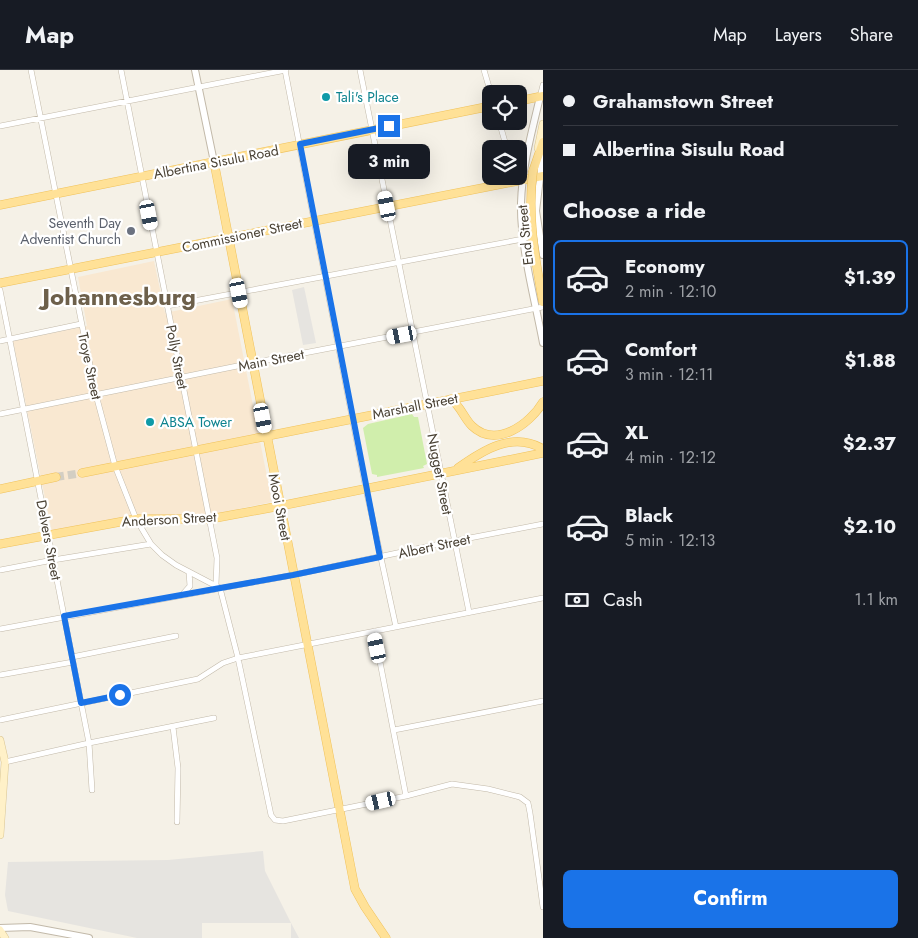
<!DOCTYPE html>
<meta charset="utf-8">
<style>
body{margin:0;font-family:Jost,sans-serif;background:#242831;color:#f1f3f6;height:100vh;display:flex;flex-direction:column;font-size:19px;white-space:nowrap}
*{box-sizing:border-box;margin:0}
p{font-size:16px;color:#9ea1a6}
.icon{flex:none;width:28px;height:28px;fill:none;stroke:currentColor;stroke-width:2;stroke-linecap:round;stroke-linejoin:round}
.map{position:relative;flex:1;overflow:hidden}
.drawer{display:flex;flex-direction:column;background:#171b24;width:375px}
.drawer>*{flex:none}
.hud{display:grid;align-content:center;height:110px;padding:0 20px;background:#171b24}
.buttons{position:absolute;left:482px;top:15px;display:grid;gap:10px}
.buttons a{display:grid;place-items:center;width:45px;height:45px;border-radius:8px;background:#171b24;box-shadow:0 5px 20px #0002;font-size:25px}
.end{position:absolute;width:22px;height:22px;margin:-11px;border:6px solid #1a73e8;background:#fff;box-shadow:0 0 0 2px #fff}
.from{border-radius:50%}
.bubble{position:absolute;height:35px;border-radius:8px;background:#171b24;box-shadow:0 5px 20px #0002;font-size:16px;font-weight:700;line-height:35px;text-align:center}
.car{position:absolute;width:15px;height:30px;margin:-15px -8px;border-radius:6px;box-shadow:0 0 4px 1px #0007;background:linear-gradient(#fff 24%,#345 0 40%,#fff 0 76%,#345 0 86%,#fff 0)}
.hud b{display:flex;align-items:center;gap:18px;height:48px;font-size:19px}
.hud b+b{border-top:1px solid #363941}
.hud i{width:12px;height:12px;background:#f1f3f6}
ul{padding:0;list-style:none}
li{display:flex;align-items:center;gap:15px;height:75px;margin:0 10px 8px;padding:0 10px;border:2px solid transparent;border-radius:8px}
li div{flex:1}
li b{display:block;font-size:19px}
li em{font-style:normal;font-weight:700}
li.on{border-color:#1a73e8}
li>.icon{width:45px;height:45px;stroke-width:1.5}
h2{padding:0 20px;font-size:22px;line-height:60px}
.pay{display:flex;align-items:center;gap:12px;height:55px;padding:0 20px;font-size:19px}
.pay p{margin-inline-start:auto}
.action{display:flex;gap:10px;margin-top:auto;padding:10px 20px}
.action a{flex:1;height:58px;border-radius:8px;background:#1a73e8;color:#fff;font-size:20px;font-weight:700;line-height:58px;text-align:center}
header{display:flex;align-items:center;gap:30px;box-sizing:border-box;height:70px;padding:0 25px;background:#171b24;border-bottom:1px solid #363941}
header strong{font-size:24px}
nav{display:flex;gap:28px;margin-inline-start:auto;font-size:18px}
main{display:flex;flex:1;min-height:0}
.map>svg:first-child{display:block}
</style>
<header>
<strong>Map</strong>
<nav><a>Map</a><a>Layers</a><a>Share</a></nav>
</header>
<main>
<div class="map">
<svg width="543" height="868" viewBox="0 0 543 868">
<rect width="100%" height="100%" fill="#f5f1e7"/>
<!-- commercial -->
<path fill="#f9e8d1" d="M154,191L165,243L232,229L272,432L205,446L139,445L52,462L13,271L87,256L78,207Z"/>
<!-- green -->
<path fill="#d0eeac" d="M412,344L414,347H418L427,394L423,396L424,398L377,407V405L372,404L363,358L368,354Z"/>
<!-- parking -->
<path fill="#e6e4e0" d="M304,217L316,273L303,275L292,220Z
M263,781L265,801L291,853L299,868H291V853H202V868H137L8,841L5,825L8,792L168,790Z"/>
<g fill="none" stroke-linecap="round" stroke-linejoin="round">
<!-- primary-tunnel -->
<path stroke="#d3cec3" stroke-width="8" stroke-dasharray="8 4" stroke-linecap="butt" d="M56,407L82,403"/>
<!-- minor casing -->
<g stroke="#c2b9a9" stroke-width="6">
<path id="minor" d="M31,0L96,325L115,396L136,449L151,474L162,485L176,495L220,518L238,588L271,745L275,750L283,751L406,726L452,714L488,719L520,727L528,733L530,743L543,837
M121,0L217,488L216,515
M285,0L366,419L396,557
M360,0L469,542
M484,0L491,24
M540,27L543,15
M499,51L507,79
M0,56L286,0
M0,220L89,673L92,720
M167,236L523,169L535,165
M0,271L81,254
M0,344L252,293L543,237
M0,500L53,490L151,474
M183,524L190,516L189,502
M0,559L293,505L454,471L543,454
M374,561L406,726
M72,587L176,566
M0,605L73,592
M0,650L198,609L223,593L238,588L543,528
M173,657L178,698L177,752
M394,660L543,631
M5,692L89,673L214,648"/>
</g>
<!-- tertiary casing -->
<g stroke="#c2b9a9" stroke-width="8">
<path id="tertiary" d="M195,0L214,92
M540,27C532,61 522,97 521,133C520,176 535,230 543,273
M543,82L536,141L543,185
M0,858L30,857L89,868"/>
</g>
<!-- secondary casing -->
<g stroke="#dac693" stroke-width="8">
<path id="secondary" d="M538,78L543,54
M0,670L5,692L0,765
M0,860L5,868"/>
</g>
<!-- primary casing -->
<g stroke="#f0c25b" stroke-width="9">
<path id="primary" d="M519,31L543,26
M214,92L355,819L365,837L386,868
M533,101L543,72
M0,135L491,36
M0,213L543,106
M451,329C461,337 464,348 472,356C496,379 530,354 543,332
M458,398C483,380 513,361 543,379
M82,403L543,311
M0,419L56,407
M0,474L136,449H210L280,436L543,383"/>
</g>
<!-- minor -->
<use href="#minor" stroke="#fff" stroke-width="5"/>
<!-- tertiary -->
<use href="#tertiary" stroke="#fff" stroke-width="6"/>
<!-- secondary -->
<use href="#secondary" stroke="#fff1c8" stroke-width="7"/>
<!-- primary -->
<use href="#primary" stroke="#ffe197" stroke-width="8"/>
<!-- primary-bridge casing -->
<g stroke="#f0c25b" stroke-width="9" stroke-linecap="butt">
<path id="primary-bridge" d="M533,101C527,146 535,188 543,232"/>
</g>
<!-- primary-bridge -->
<use href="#primary-bridge" stroke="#ffe197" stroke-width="8"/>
</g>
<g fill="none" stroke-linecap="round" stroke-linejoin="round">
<!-- route -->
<path stroke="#1a73e8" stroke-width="6" d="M120,625L81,633L64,546L293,505L380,487L300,74L389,56"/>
</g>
<!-- markers -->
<g fill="#0f9aa8" stroke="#fff" stroke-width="2">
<circle cx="326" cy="27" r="5"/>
<circle cx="150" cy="352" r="5"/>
</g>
<circle fill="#6b7280" stroke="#fff" stroke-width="2" cx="131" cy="161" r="5"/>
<g text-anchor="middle" stroke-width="4.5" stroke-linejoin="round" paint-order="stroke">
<!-- culture labels -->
<g font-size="14" fill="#0d838f" stroke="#fff" text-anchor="start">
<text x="336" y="32">Tali's Place</text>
<text x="160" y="357">ABSA Tower</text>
</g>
<!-- street labels -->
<g font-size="14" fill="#4a4235" stroke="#fff">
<text transform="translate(216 92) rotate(-11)" y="5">Albertina Sisulu Road</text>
<text transform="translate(242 165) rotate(-12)" y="5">Commissioner Street</text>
<text transform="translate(525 165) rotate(-96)" y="5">End Street</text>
<text transform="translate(177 287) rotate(79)" y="5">Polly Street</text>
<text transform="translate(271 290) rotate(-11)" y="5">Main Street</text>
<text transform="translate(90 296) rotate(78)" y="5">Troye Street</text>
<text transform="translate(415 336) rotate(-11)" y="5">Marshall Street</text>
<text transform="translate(440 404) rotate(79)" y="5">Nugget Street</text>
<text transform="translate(280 437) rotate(79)" y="5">Mooi Street</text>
<text transform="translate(169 449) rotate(-3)" y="5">Anderson Street</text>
<text transform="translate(49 470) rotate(79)" y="5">Delvers Street</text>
<text transform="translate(434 476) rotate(-12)" y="5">Albert Street</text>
</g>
<!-- worship labels -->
<g font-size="14" fill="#5b616d" stroke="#fff" text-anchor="end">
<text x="121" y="158">Seventh Day<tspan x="121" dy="16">Adventist Church</tspan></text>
</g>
<!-- town labels -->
<g font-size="24" font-weight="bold" fill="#6d604b" stroke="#fff">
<text x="119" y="235">Johannesburg</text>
</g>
</g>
</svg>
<div class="buttons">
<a><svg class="icon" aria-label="locate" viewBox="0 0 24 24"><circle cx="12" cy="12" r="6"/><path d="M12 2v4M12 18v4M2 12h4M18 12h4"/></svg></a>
<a><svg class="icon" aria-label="layers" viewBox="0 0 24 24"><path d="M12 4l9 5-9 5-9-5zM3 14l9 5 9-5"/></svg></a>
</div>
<i class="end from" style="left:120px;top:625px"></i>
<i class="end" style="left:389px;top:56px"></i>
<div class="bubble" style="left:348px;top:74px;width:82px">3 min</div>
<i class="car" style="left:387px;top:136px;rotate:349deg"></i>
<i class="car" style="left:149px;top:145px;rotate:169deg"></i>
<i class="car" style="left:239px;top:223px;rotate:169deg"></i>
<i class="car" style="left:402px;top:265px;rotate:259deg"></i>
<i class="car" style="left:263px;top:348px;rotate:169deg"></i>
<i class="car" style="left:377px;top:578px;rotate:348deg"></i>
<i class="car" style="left:381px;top:731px;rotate:257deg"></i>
</div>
<section class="drawer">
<div class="hud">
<b><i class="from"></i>Grahamstown Street</b>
<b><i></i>Albertina Sisulu Road</b>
</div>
<h2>Choose a ride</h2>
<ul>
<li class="on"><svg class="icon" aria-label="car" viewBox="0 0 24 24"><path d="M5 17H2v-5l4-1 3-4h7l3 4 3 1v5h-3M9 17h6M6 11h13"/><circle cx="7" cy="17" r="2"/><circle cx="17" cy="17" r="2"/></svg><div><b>Economy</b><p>2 min · 12:10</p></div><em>$1.39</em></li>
<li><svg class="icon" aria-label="car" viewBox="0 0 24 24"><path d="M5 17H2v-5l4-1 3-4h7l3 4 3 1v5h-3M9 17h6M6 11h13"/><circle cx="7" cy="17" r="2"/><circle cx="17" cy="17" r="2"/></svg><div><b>Comfort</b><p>3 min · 12:11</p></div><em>$1.88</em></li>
<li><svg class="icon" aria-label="car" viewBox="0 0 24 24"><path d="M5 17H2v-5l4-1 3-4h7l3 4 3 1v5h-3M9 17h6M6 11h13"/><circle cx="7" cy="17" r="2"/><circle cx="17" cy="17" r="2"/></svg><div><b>XL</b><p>4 min · 12:12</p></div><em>$2.37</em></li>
<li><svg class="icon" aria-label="car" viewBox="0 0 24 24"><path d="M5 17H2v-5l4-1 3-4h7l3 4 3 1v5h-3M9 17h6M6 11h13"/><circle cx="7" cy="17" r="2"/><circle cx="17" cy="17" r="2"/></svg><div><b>Black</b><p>5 min · 12:13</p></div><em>$2.10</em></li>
</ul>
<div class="pay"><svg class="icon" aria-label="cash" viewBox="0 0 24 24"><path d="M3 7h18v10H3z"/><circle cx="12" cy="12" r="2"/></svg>Cash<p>1.1 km</p></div>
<div class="action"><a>Confirm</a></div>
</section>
</main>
